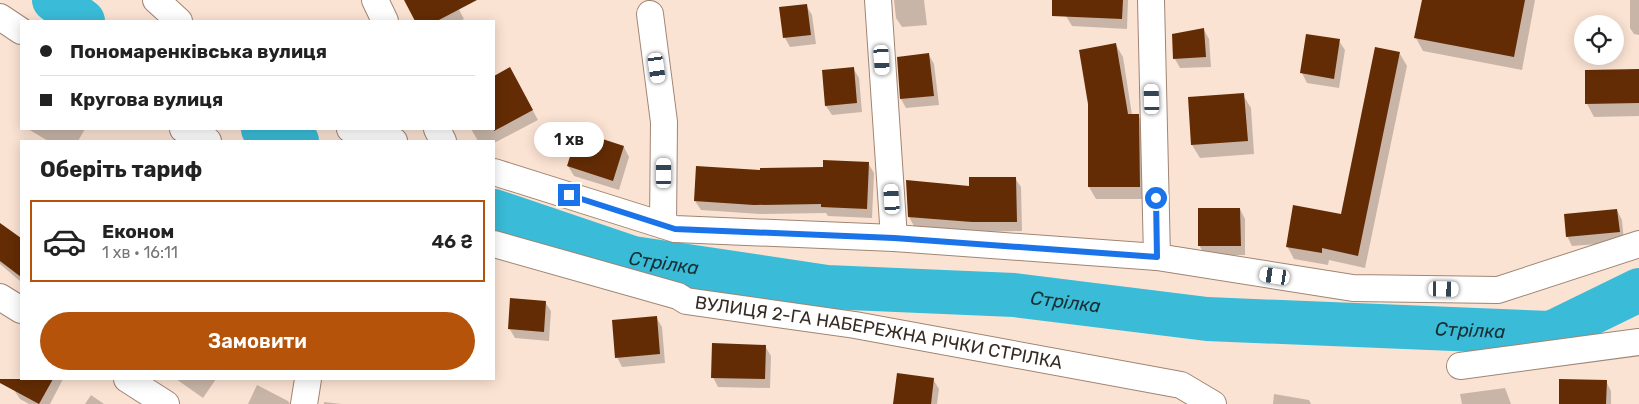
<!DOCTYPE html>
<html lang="uk">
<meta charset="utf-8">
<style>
body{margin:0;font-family:Rubik,sans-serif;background:#f6f6f6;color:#222;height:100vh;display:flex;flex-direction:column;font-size:19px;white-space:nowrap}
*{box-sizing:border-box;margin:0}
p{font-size:16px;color:#767676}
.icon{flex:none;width:28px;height:28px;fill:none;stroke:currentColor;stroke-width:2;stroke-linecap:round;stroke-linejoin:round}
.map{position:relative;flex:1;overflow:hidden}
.panel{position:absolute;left:20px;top:140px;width:475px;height:240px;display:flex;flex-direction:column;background:#fff;border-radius:0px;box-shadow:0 2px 12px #0003}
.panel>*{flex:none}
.top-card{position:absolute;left:20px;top:20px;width:475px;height:110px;border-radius:0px;box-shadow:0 2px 12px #0003;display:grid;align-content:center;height:110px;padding:0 20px;background:#fff}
.buttons{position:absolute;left:1574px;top:15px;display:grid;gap:10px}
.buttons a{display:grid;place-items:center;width:50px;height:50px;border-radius:50%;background:#fff;box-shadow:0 2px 12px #0003;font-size:25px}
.end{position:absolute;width:22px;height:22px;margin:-11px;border:6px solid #1a73e8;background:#fff;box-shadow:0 0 0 2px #fff}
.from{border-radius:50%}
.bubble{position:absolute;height:35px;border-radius:18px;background:#fff;box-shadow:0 2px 12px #0003;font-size:16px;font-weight:600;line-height:35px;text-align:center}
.car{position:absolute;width:15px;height:30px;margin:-15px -8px;border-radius:6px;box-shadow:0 0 4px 1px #0007;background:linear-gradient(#fff 24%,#345 0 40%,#fff 0 76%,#345 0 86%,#fff 0)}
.top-card b{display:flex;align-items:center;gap:18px;height:48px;font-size:19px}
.top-card b+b{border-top:1px solid #e0e0e0}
.top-card i{width:12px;height:12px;background:#222}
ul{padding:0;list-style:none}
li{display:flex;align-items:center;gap:15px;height:82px;margin:0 10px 8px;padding:0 10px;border:2px solid transparent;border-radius:0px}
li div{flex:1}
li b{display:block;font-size:19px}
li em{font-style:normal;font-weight:600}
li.active{border-color:#b45309}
li>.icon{width:45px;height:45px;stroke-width:1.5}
h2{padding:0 20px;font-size:22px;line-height:60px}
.primary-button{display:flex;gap:10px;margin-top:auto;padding:10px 20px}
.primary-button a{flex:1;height:58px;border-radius:30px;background:#b45309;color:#fff;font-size:20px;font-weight:600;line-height:58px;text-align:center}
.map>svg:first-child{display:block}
</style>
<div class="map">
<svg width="1639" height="404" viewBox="0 0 1639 404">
<rect width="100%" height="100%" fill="#fbe3d3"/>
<!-- shadow -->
<path fill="#0003" d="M406,0H454L464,19L460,21H417Z
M894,0H924L927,25L902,27L896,18Z
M1067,0H1128L1127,29L1072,26L1066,16Z
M1423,0H1535L1522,70L1423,51L1416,38Z
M1630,0H1639V35L1634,34L1630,28Z
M806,5L812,15L816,44L790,47L785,38Z
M1204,30L1209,39L1211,67L1180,68L1175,59Z
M1339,41L1345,50L1339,88L1307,83L1302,73Z
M1116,45L1123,57L1132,115H1138L1145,127L1146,199H1096L1089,187V104Z
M1400,54L1407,66L1365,268L1329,260L1328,265L1294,259L1287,246L1342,215Z
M929,55L934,64L939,105L906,108L901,99Z
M853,68L859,78L862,112L832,115L826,106Z
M510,69L538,120L494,143V141H478L471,129H494V77Z
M1639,71V116L1594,117L1587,104Z
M1243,95L1251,108L1254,154L1200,158L1192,145Z
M28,129H85L78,141H48Z
M624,147L629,157L619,190L574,176L568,166Z
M868,163L874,173L872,218L828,216L826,213L760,214L701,210L695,201L761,171L824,169Z
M1015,178L1021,187L1022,231L978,232L914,226L909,217L971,187Z
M1240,209L1245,219V255H1205L1199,245Z
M1617,210L1622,220L1624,242L1572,246L1567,236Z
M0,226L21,242V282L0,264Z
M545,302L551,311L549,341L515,338L509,328Z
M656,317L662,327L665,363L622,367L617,357Z
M765,346L771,356L770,388L718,387L713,377Z
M21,377V379H63L50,404H29L20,399L14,390Z
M176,379H216L203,398Z
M933,379L939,389L937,404H895Z
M1606,381L1611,391V404H1560Z
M257,385L288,401L290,404H248Z
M1505,388L1511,404H1462L1460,394Z
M1274,394L1309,400L1311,404H1273Z
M91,395L104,404H85Z
M324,402L342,404H324Z"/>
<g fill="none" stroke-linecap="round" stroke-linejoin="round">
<!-- river -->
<g stroke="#3abbd7" stroke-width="44">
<path d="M54,0L83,21"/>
<path d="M263,129L297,141"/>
<path id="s1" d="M494,211L633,258L827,287L1014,295L1207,319L1551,333L1639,290"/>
</g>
</g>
<!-- building -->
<path fill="#632c04" d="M404,0H477L437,21H415Z
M1052,0H1123L1122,19L1052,16Z
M1422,0H1525L1514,57L1414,38Z
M807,4L811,35L783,38L779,7Z
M1204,28L1206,57L1173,59L1172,34Z
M1306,34L1340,39L1334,79L1300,73Z
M1116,43L1128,114H1139L1140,187H1088V104L1079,50Z
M1375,47L1400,52L1358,256L1322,248V253L1286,247L1293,205L1341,214Z
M929,53L934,96L900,99L897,57Z
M510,67L533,110L494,131V76Z
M854,67L857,103L825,106L822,70Z
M1639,69V103L1585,104V70Z
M1244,93L1248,141L1191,145L1188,97Z
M578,131L624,146L613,181L567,166Z
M823,160L869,162L867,209L821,207V204L754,205L694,201L696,166L760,170V168L823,167Z
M969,177H1016L1017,222H972L908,217L906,180L969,186Z
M1198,208H1240L1241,246H1198Z
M1617,209L1620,232L1566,237L1564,214Z
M0,223L21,238V277L0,261Z
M510,298L546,301L544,332L508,329Z
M657,316L660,354L615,358L612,320Z
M712,343L766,345L765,379L711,378Z
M897,373L934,378L931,404H893Z
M0,379H53L39,404L0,383Z
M1559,379L1607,380L1606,404H1559Z"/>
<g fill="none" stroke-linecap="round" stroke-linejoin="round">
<!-- minor casing -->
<g stroke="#a08573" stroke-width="28">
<g id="minor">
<path d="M156,0L179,21"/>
<path d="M375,0L385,21"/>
<path d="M878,0L894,238"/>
<path d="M1151,0L1157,257"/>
<path d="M650,14L664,122L663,225"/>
<path d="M0,17L21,31"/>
<path d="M183,129L208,141"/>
<path d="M350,129L394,141"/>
<path d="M437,129L443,141"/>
<path d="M494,172L675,229L894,238L1157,257L1353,288L1498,290L1639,244"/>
<path id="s2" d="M494,244L678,296L686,301L855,325L1181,385L1213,404"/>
<path d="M0,297L21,310"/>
<path d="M1460,366L1639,342"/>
<path d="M127,379L166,404"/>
<path d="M304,404L308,379"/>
</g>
</g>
<!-- minor -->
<use href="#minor" stroke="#fff" stroke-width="26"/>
</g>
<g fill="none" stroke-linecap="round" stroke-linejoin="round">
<!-- route -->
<path stroke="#1a73e8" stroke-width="6" d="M569,195L675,229L894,238L1157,257L1156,198"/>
</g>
<g text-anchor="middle" stroke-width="5" stroke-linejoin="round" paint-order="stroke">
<!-- street labels -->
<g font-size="18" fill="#372c24" stroke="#fbf4f0">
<text dy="6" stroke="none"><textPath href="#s2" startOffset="396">ВУЛИЦЯ 2-ГА НАБЕРЕЖНА РІЧКИ СТРІЛКА</textPath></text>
</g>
<!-- water labels -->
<g font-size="19" font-style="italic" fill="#182e33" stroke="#fbf4f0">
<text dy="7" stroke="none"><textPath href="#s1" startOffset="178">Стрілка</textPath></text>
<text dy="7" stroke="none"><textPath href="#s1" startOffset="582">Стрілка</textPath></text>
<text dy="7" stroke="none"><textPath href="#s1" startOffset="988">Стрілка</textPath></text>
</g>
</g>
</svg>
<div class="buttons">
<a><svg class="icon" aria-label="locate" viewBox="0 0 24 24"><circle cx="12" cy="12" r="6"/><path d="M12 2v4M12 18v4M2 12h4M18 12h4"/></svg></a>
</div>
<i class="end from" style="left:1156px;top:198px"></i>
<i class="end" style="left:569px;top:195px"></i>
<div class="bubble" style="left:534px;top:122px;width:70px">1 хв</div>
<i class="car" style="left:882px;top:60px;rotate:176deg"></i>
<i class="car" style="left:657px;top:68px;rotate:172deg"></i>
<i class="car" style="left:1152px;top:99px;rotate:358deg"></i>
<i class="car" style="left:664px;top:173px;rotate:0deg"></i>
<i class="car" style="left:892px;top:199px;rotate:356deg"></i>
<i class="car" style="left:1275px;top:276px;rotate:279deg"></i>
<i class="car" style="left:1444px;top:289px;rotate:91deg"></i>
<div class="top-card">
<b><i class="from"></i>Пономаренківська вулиця</b>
<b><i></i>Кругова вулиця</b>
</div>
<section class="panel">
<h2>Оберіть тариф</h2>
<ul>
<li class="active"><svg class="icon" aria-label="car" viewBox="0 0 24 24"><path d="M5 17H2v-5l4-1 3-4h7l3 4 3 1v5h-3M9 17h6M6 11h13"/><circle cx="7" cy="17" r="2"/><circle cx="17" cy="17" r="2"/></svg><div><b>Економ</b><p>1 хв · 16:11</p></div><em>46 ₴</em></li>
</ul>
<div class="primary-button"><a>Замовити</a></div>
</section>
</div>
